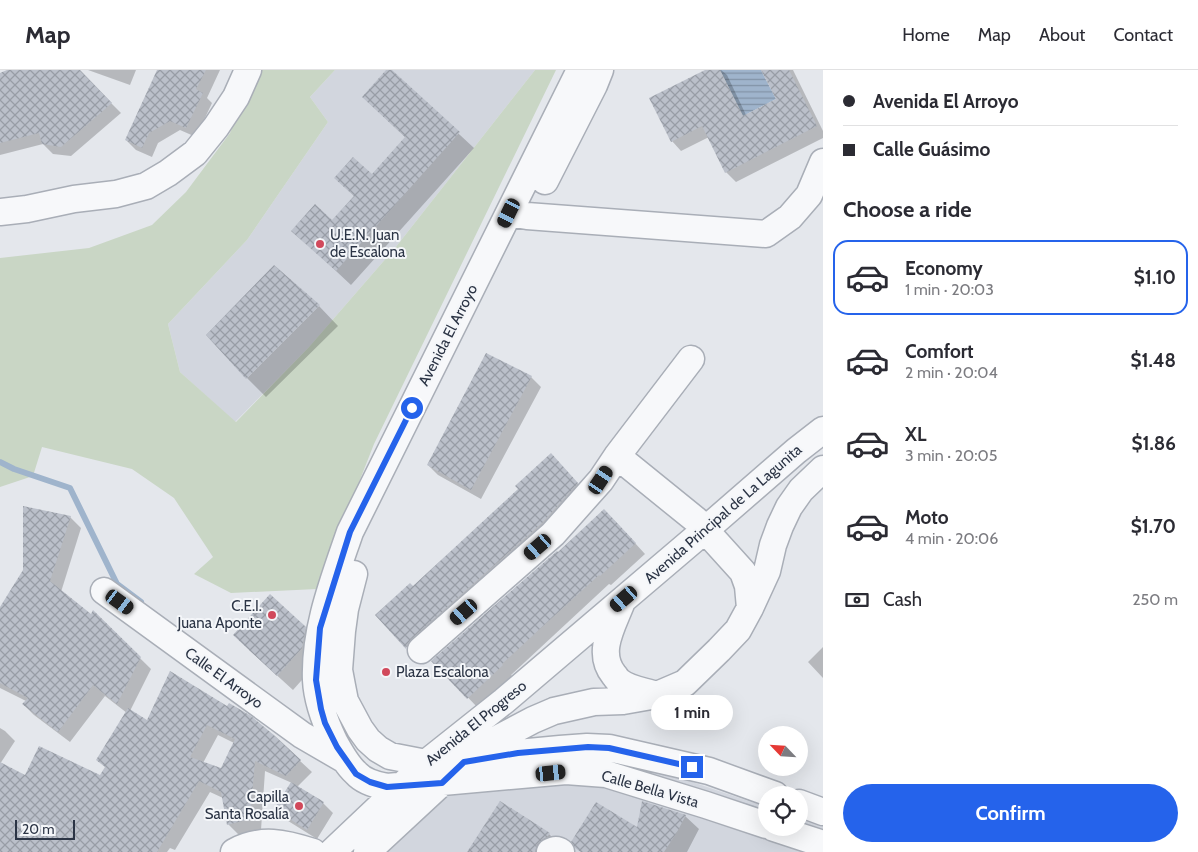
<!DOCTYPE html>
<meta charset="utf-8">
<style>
body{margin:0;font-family:Cabin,sans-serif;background:#f7f7f7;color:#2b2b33;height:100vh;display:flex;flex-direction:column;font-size:19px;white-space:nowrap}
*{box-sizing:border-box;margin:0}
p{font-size:16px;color:#7c7c81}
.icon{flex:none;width:28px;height:28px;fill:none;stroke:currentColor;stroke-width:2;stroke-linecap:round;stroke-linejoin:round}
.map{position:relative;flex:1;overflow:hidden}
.drawer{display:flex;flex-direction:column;background:#fff;width:375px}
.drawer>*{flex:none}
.hud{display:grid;align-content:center;height:110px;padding:0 20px;background:#fff}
.needle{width:32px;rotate:295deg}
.controls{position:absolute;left:758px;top:656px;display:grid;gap:10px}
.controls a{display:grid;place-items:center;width:50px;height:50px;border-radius:50%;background:#fff;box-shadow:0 5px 20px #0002;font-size:25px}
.scale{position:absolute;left:15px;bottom:12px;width:60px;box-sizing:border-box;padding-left:5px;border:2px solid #2b3445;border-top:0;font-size:14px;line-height:18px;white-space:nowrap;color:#2b3445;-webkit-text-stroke:4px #f4f6f9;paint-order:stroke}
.end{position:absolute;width:22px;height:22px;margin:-11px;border:6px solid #2563eb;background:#fff;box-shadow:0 0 0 2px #fff}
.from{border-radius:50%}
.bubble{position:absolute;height:35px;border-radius:18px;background:#fff;box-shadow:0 5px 20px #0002;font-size:16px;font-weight:700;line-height:35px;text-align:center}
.car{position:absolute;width:15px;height:30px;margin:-15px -8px;border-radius:6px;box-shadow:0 0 4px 1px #0007;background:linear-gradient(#222 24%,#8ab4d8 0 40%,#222 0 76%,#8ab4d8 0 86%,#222 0)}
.hud b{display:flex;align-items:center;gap:18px;height:48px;font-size:19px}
.hud b+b{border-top:1px solid #e1e1e2}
.hud i{width:12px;height:12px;background:#2b2b33}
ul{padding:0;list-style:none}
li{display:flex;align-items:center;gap:15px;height:75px;margin:0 10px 8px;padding:0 10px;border:2px solid transparent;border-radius:15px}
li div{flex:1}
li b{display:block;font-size:19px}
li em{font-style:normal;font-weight:700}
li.current{border-color:#2563eb}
li>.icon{width:45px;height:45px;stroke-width:1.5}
h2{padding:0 20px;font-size:22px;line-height:60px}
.pay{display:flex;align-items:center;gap:12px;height:55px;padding:0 20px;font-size:19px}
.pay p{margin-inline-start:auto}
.button{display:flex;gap:10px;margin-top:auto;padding:10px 20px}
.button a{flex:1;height:58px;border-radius:30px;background:#2563eb;color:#fff;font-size:20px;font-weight:700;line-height:58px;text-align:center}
header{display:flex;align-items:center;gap:30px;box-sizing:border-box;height:70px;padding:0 25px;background:#fff;border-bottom:1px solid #e1e1e2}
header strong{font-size:24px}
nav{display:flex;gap:28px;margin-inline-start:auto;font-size:18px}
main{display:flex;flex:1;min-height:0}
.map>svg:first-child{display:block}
</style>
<header>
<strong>Map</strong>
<nav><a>Home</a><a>Map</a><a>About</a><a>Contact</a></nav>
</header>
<main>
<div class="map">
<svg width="823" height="782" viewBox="0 0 823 782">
<defs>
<pattern id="water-rules" width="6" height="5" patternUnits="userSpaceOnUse" patternTransform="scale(1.25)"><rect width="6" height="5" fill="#9fb4cc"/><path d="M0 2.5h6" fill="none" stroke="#8293a7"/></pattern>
<pattern id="building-cross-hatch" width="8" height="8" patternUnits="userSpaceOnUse" patternTransform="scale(1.25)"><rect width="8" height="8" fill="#bbc0ca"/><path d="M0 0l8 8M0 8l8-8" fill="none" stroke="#989da6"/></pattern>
</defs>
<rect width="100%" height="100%" fill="#e4e7ec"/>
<!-- built -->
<path fill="#d2d6de" d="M335,0H535L395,178L309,277L235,352L180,302L168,254L247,170L328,52L310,27Z
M565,684L639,694L766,737V758H799V748L823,756V782H374L425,728Z"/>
<!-- green -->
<path fill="#c9d6c5" d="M256,0H335L310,27L328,52L247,170L168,254L180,302L236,352L309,277L395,178L535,0H556L374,374L317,519L231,523L194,504L213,487L174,428L132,399L42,377L33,406L0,417V188L89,178L152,155L186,122L230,63Z"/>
<!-- water -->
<path fill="url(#water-rules)" d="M720,0H761L776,29L743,46Z"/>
<!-- shadow -->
<path fill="#0003" fill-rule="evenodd" d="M10,0H78L121,43L71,86L53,84L43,74L0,85V4Z
M88,0H136L130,15Z
M159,0H220L207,28L212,33L196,67L180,60L158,73L152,87L136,80L126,70Z
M388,0H390L474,78L351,215L293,161L332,152L355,127L335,108L372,106L406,68L363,27Z
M708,0H721L727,5L746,45L777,29L762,0H793L823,61V68L736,112L726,102L709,67L681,81L672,71Z
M319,236L338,256L266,327L247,308Z
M531,307L541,317L481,429L438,405L428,395Z
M561,395L587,424L416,587L377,545L414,518Z
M70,447L81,458L61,522L91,546L93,542L151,599L130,641L148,652L171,602L274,667L312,702L297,717L323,733L333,743L317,769L285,749L275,739L292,713L265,701L261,760L239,765L228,754L223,728L210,722L175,780L170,778L167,782H0V706L100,707L106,698L127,643L105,626L70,672L34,645L23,634L26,631L0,618V539ZM218,665L234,673L222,700L203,693Z
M614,450L645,484L611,515L609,514L511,605L512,606L478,638L433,591L558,484Z
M305,558L320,573L317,593L293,620L249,580Z
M823,577V608L808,592Z
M0,658L5,661L15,671L0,694Z
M685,746L699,759L687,782H581L576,777Z
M549,764L564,779L561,782H469Z"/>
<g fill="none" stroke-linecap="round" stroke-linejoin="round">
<!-- stream -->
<path stroke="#9fb4cc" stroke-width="6" d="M0,392L14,399L70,418L117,514L141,532"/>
</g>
<!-- building -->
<path fill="url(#building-cross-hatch)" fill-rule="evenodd" d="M7,0H80L112,33L61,77L42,74L39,63L0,73V3Z
M157,0H206L196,19L203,23L186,58L170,51L149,63L142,78L125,70Z
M386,0H392L460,62L336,201L291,161L315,134L332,150L354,126L334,108L353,87L372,104L405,67L362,27Z
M705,0H720L743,46L776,29L761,0H789L817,56L725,103L702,56L671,72L649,28Z
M274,195L320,235L246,309L206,265Z
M486,283L532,306L471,420L427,395Z
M551,383L578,413L542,453L411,569L407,575L406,579L375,545L410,513L413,516L518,419L515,416Z
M23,436L71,446L50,511L91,544L93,540L141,587L117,634L93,615L58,662L22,634L28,628L0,613V537L23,500Z
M604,439L636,473L600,506L599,505L543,556L502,594L503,595L467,629L431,591L557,481L558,482Z
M270,524L306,557L302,578L277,606L233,565Z
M170,601L227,636L229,633L251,646L275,666L301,690L286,706L255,691L250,749L227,755L221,722L199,711L157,782H0V692L25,705L39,676L100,705L105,697L96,690L128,638L147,650ZM207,655L235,669L221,698L190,687Z
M291,712L324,732L307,760L274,739Z
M500,731L550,763L548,766L543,769L537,774L535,782H467Z
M642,731L686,745L677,762L664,782H581L575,778L571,772L596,732L637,757Z"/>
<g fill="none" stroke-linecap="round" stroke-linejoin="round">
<!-- minor casing -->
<g stroke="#a9aeb7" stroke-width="29">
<path id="minor" d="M580,0L350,462C334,509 314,559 316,610C317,632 325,652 334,671C340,682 347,695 356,703C363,711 376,715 387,717L566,701L606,704L706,735L766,755
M545,111L594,15L600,0
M0,142L27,139L74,129L116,124L146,116L168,103L195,83L216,57L236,27L248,0
M509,143L527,146L766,164L790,147L809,125L823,92
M617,386L696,450L743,502L748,516L750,538
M354,504L345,539L342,561L339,600L342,616L345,631L360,659L368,670L378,679L390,686L426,693L464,692L518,683L560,679L587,677L609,678L709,701L775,725
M104,521L302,665L345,690
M621,534C612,557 596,583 614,605C616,607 617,610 619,611C628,619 645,621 656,625
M421,580L553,464L601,410L617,386L691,289
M799,733L823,742
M774,758L823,774
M234,782C261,767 285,773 313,782
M332,782L426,693L504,631L705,460L796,381L823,360
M367,782L464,692L483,678L497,669L533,650L554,641L594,632L623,631L657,625L685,613L719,580L738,560L750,538L767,501L773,475L780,456L789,437L801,420L823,399
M550,782C555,779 557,779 561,782"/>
</g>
<!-- minor -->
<use href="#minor" stroke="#f7f8fa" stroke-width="26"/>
</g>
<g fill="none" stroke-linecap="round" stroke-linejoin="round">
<!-- route -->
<path stroke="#2563eb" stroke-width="6" d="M412,338L350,462L320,558L316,610L321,639L325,653L337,677L356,704L370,712L387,717L442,713L464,692L518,683L588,677L609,678L692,697"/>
</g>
<!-- markers -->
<g fill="#d1495b" stroke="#f4f6f9" stroke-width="2">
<circle cx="320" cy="174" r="5"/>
<circle cx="272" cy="545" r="5"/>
<circle cx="386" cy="602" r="5"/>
<circle cx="299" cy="736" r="5"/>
</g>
<g text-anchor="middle" stroke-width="4" stroke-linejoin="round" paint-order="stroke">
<!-- poi labels -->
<g font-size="15" fill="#2b3445" stroke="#f4f6f9" text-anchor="start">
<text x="330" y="170">U.E.N. Juan<tspan x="330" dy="17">de Escalona</tspan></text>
<text x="262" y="541" text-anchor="end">C.E.I.<tspan x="262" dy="17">Juana Aponte</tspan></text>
<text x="396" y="607">Plaza Escalona</text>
<text x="289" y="732" text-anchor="end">Capilla<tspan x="289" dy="17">Santa Rosalía</tspan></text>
</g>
<!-- street labels -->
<g font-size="15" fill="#2b3445" stroke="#f4f6f9">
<text transform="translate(448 265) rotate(-63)" y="5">Avenida El Arroyo</text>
<text transform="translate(723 444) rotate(-41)" y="5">Avenida Principal de La Lagunita</text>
<text transform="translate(224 608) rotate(36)" y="5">Calle El Arroyo</text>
<text transform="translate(476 653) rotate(-39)" y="5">Avenida El Progreso</text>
<text transform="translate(650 719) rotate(16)" y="5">Calle Bella Vista</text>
</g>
</g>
</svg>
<div class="controls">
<a><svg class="needle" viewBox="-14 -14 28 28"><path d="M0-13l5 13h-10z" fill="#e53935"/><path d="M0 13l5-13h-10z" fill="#7c7c81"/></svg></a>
<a><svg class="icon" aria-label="locate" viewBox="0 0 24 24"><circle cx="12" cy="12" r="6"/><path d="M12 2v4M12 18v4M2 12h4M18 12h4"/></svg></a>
</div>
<div class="scale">20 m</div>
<i class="end from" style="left:412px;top:338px"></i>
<i class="end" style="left:692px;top:697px"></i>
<div class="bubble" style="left:651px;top:625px;width:82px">1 min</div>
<i class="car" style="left:509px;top:143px;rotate:206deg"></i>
<i class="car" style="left:601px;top:410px;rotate:34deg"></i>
<i class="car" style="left:538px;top:477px;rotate:229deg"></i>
<i class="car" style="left:624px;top:529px;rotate:229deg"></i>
<i class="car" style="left:120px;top:532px;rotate:126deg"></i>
<i class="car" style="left:464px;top:542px;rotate:229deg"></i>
<i class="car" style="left:551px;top:703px;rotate:84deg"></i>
</div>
<section class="drawer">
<div class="hud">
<b><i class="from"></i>Avenida El Arroyo</b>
<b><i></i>Calle Guásimo</b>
</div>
<h2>Choose a ride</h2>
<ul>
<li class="current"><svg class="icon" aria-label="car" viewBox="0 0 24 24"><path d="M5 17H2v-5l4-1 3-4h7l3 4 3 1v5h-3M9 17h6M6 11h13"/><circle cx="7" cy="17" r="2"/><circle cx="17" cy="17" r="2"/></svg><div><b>Economy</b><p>1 min · 20:03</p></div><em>$1.10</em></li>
<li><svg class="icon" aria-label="car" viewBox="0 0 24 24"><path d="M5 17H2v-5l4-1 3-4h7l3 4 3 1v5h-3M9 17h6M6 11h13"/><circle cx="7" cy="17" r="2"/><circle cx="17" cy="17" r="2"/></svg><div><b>Comfort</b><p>2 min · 20:04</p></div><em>$1.48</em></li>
<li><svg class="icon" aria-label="car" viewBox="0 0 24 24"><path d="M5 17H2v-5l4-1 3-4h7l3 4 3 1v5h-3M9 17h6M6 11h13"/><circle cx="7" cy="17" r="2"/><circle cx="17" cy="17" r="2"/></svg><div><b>XL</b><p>3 min · 20:05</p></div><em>$1.86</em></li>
<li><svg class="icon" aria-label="car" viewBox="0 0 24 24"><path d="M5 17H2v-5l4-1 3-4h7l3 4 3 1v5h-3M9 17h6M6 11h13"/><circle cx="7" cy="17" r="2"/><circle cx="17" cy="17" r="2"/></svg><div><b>Moto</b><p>4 min · 20:06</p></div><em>$1.70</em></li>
</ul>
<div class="pay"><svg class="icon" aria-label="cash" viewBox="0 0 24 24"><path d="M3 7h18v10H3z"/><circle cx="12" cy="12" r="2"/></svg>Cash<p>250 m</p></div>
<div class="button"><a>Confirm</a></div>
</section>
</main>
